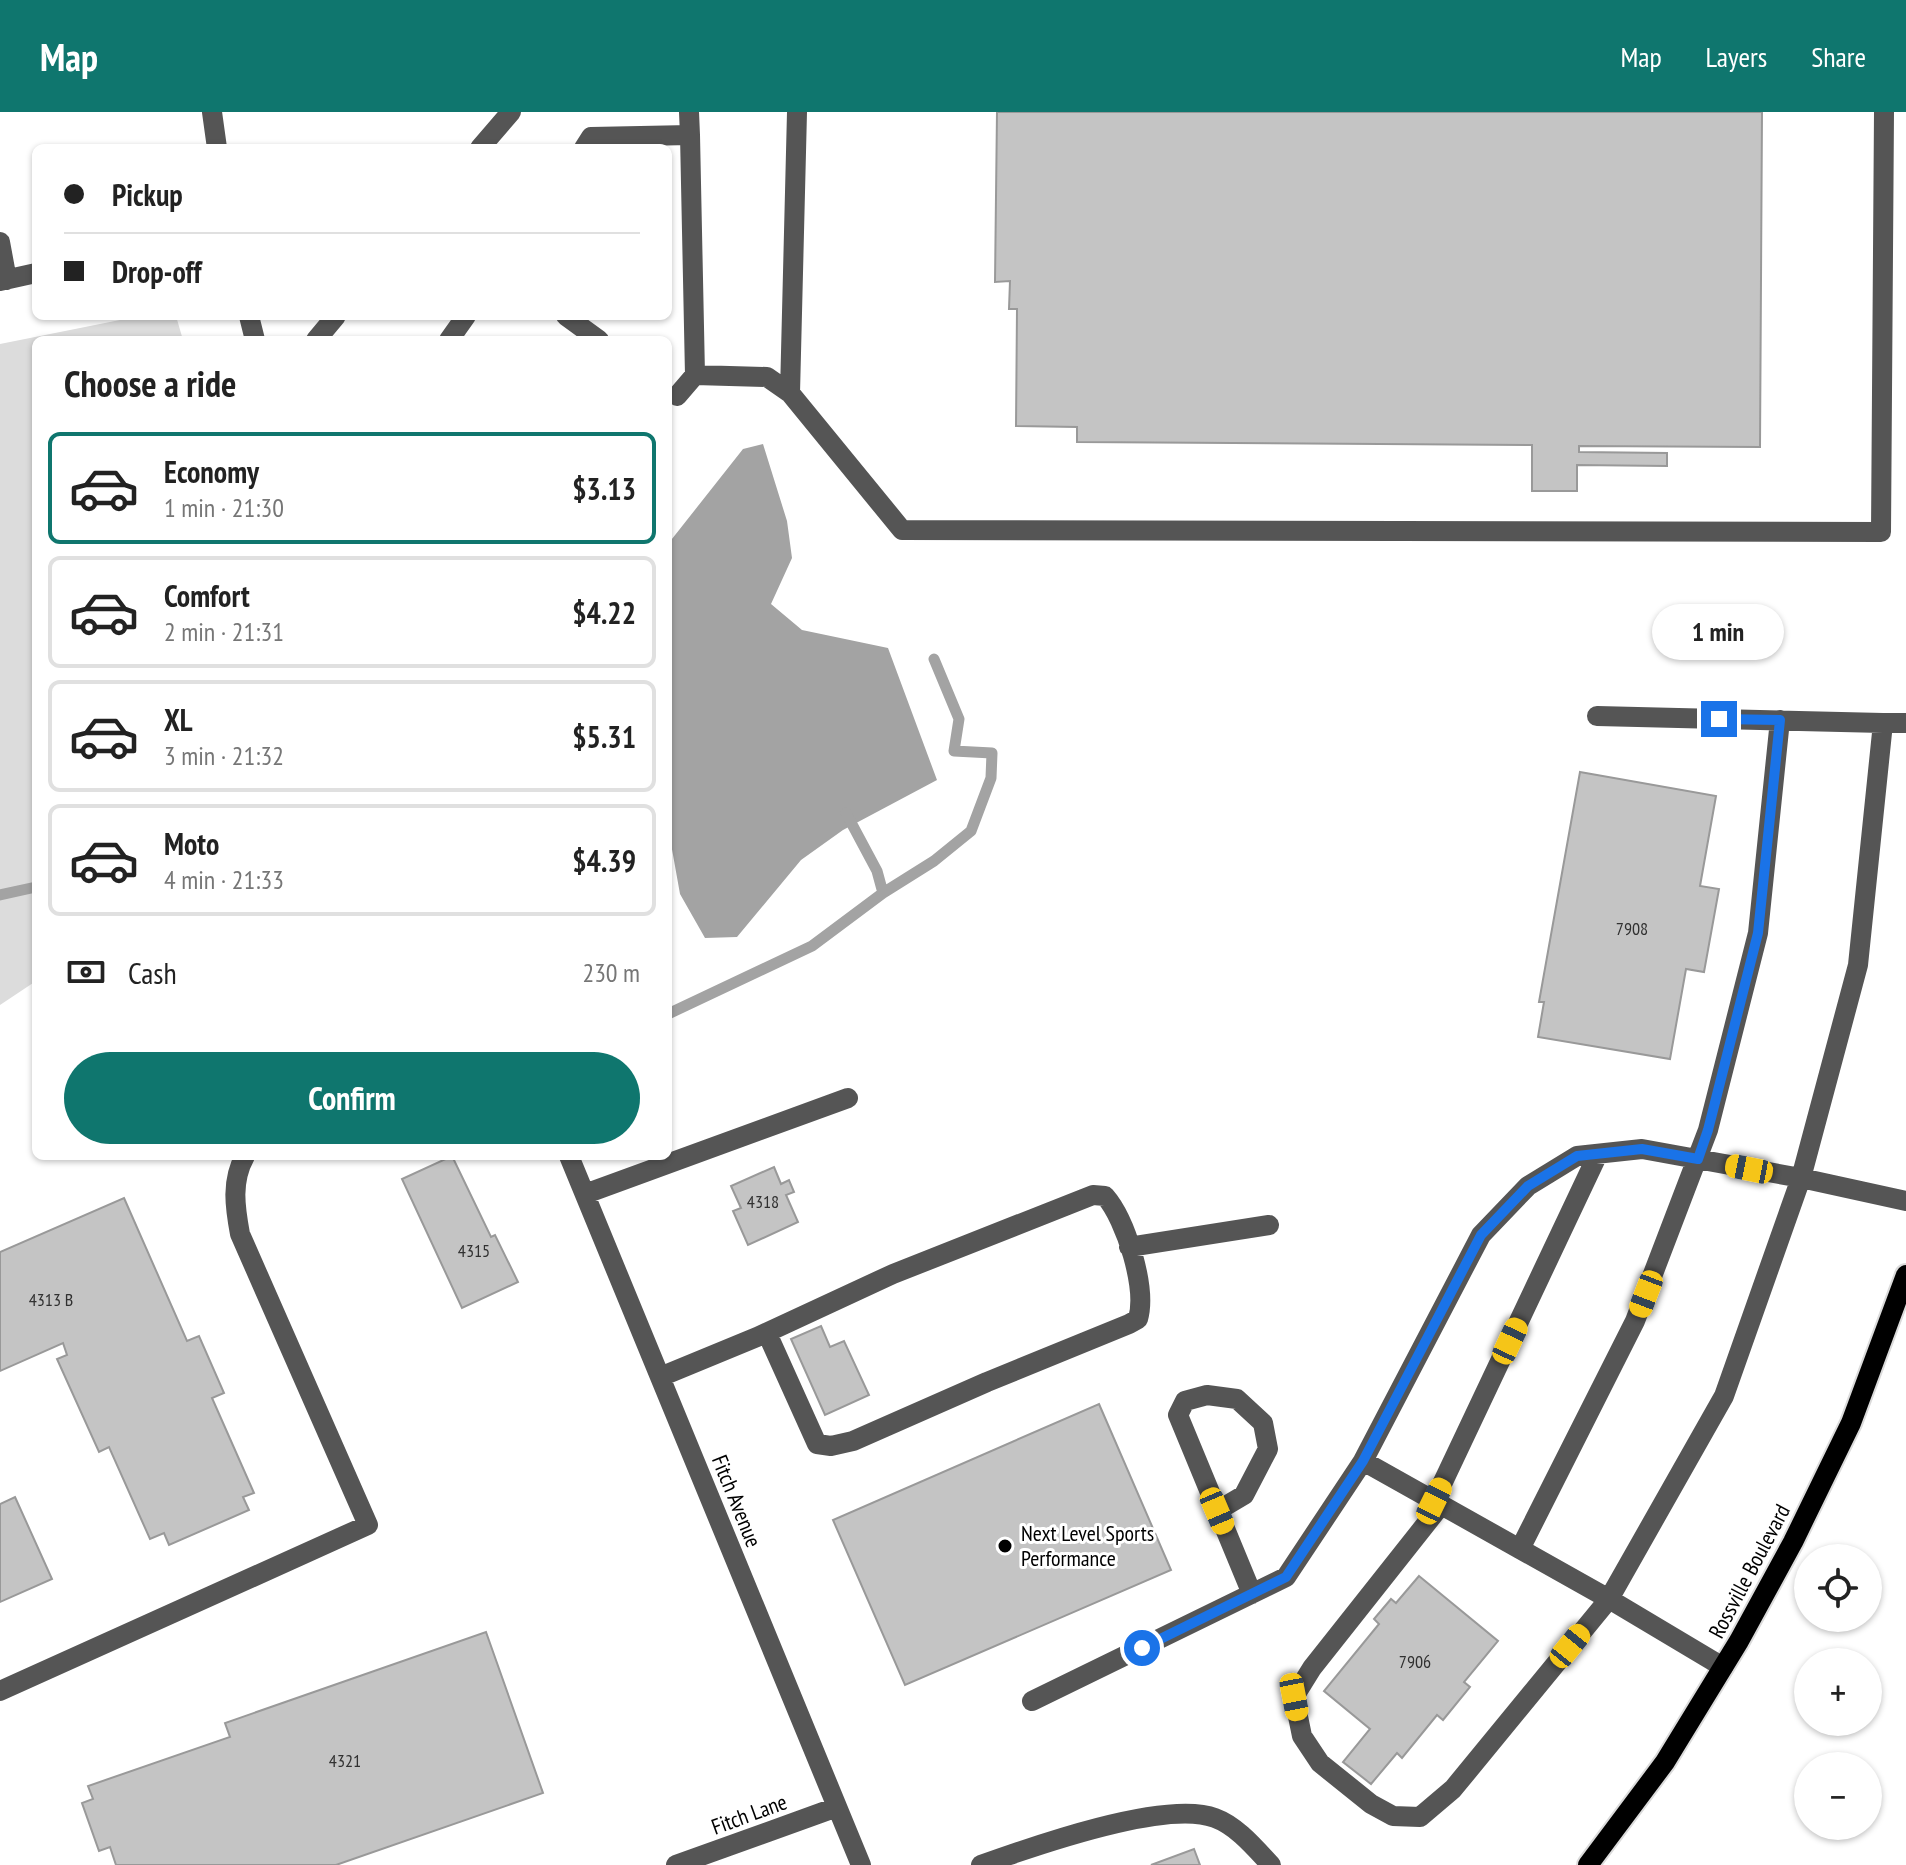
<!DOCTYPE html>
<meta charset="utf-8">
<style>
body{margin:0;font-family:"PT Sans Narrow",sans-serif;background:#f2f2f2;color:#222;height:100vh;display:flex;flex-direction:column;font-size:30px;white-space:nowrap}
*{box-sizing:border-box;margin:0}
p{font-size:26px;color:#767676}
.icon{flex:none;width:44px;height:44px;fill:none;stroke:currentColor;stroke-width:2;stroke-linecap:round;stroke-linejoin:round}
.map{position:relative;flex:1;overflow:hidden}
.sheet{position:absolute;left:32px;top:224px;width:640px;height:824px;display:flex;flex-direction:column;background:#fff;border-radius:12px;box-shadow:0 2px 6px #0004}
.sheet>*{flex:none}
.guide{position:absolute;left:32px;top:32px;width:640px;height:176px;border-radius:12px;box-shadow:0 2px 6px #0004;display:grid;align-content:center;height:176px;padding:0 32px;background:#fff}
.controls{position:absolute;left:1794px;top:1432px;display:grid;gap:16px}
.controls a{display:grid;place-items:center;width:88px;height:88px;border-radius:50%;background:#fff;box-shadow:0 2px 6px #0004;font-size:40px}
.end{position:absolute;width:36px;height:36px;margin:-18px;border:10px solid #1a73e8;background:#fff;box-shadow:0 0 0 4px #fff}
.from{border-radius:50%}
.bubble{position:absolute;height:56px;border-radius:28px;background:#fff;box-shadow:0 2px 6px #0004;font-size:26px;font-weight:600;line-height:56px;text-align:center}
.car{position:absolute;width:24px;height:48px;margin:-24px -12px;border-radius:10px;box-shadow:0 0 6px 2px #0007;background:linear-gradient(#f5c518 24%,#345 0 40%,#f5c518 0 76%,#345 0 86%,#f5c518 0)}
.guide b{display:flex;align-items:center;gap:28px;height:76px;font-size:30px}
.guide b+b{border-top:2px solid #e0e0e0}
.guide i{width:20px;height:20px;background:#222}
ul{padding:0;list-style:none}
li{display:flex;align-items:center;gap:24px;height:112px;margin:0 16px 12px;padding:0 16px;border:4px solid #e0e0e0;border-radius:12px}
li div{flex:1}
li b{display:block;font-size:30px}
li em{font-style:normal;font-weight:600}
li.selected{border-color:#0f766e}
li>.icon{width:72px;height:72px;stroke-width:1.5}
h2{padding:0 32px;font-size:36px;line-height:96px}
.pay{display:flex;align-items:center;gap:20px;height:88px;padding:0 32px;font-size:30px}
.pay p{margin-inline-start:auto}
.cta{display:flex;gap:16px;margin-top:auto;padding:16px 32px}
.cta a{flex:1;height:92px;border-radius:48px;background:#0f766e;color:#fff;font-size:32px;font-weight:600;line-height:92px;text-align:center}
header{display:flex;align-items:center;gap:48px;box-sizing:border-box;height:112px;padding:0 40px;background:#0f766e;color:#fff}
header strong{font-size:38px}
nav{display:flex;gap:44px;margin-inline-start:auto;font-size:28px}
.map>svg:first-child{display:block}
</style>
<header>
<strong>Map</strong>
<nav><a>Map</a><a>Layers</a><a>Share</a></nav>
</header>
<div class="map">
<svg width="1906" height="1753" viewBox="0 0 1906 1753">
<rect width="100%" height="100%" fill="#fff"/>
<!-- green -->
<path fill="#dcdcdc" d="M140,204H176L183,228H36V869L0,893V232Z"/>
<!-- water -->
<path fill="#a3a3a3" d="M763,332L787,409L792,446L771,492L802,518L888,536L937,668L843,718L801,748L737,825L705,826L680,782L668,715V432L743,337Z"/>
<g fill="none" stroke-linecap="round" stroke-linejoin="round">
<!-- stream -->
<path stroke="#a3a3a3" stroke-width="11" d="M846,701L877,759L883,781
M0,783L36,775
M668,902L812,834L883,781L934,749L971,719L991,666L992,641L954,639L959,607L934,547"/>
</g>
<!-- building -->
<path fill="#c4c4c4" stroke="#999" stroke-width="2" d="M997,0H1762L1760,335L1579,334V340L1667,341V354L1577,353V379H1532V333L1077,330V315L1016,314L1017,197H1009L1010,169L995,170Z
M1580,660L1716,684L1700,774L1719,777L1704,860L1686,857L1670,947L1538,925L1544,890H1539Z
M452,1044L491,1125L495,1123L518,1170L462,1196L402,1067Z
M774,1055L781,1072L789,1068L794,1080L786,1083L798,1110L748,1133L733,1099L741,1096L731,1074Z
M124,1086L187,1229L199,1224L224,1281L212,1286L254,1381L243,1385L249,1398L169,1433L164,1421L150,1427L109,1335L99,1340L57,1247L67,1243L63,1231L0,1259V1140Z
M821,1214L830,1235L844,1229L869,1283L825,1303L791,1227Z
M1099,1292L1171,1458L905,1573L833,1408Z
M15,1385L52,1467L0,1490V1392Z
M1419,1464L1498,1529L1464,1570L1470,1575L1443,1608L1437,1603L1402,1646L1397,1641L1371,1672L1343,1650L1370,1617L1324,1579L1379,1512L1374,1507L1391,1487L1396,1491Z
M486,1520L543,1681L336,1753H116L110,1735L99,1739L82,1691L93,1687L88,1674L230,1625L225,1611Z
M1194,1737L1200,1753H1151Z"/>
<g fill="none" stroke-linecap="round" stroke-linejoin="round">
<!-- major casing -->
<g stroke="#dbdbdb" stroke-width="24">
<path id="major" d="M1588,1753L1665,1650L1739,1529L1793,1430L1851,1311L1906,1163"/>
</g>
<!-- minor -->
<path stroke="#555" stroke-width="20" d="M212,0L217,36
M689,0L690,23
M480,36L511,0
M584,36L591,25L690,23L695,263L677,284
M0,130L7,168
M0,169L36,161
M249,204L255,228
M566,204L599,228
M316,228L336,204
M449,228L466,204
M695,263L767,265L790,281L902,418L1881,420L1884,0
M790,281L797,0
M1597,604L1883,611
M569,1044L861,1753
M585,1082L848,986
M1129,1135L1269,1113
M660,1265L757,1225L893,1162L1093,1083L1105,1084C1126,1108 1147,1176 1138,1207L1129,1212L987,1270L853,1329L831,1334L817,1332L767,1221
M1363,1349L1481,1123L1528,1074L1577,1044L1642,1037L1801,1066L1858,853L1883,611H1906
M1434,1389L1598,1042
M1217,1399L1244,1383L1268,1337L1263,1311L1237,1287L1207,1283L1185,1289L1178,1303L1252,1482
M1520,1437L1635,1209L1708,1018L1758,821L1780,608
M1723,1555L1609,1487L1724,1284L1801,1066L1906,1089
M0,1579L368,1413L240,1122C235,1095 231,1069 245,1044
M1032,1589L1286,1465L1363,1349L1609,1487L1453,1677L1420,1705L1393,1704L1371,1692L1320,1651L1302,1624L1294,1585L1312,1556L1441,1393
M676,1753L837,1695
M981,1753C1031,1735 1166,1687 1215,1706C1237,1714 1255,1736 1271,1753"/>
<!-- major -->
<use href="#major" stroke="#000" stroke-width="20"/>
</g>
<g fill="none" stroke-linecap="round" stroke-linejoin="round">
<!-- route -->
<path stroke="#1a73e8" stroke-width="10" d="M1142,1536L1286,1465L1363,1349L1481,1123L1528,1074L1577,1044L1642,1037L1698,1047L1708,1018L1758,821L1780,608L1719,607"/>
</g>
<!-- markers -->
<circle fill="#000" stroke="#fff" stroke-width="3" cx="1005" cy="1434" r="8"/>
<g text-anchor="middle" stroke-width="6" stroke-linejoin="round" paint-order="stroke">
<!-- number labels -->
<g font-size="18" fill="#313131">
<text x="1632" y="823">7908</text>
<text x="763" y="1096">4318</text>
<text x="474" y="1145">4315</text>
<text x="51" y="1194">4313 B</text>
<text x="1415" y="1556">7906</text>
<text x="345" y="1655">4321</text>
</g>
<!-- street labels -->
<g font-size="22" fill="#000" stroke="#fff">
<text transform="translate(737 1389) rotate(68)" y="8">Fitch Avenue</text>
<text transform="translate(1749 1459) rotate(-62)" y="8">Rossville Boulevard</text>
<text transform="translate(749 1702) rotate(-20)" y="8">Fitch Lane</text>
</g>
<!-- poi labels -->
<g font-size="22" fill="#000" stroke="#fff" text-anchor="start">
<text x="1021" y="1429">Next Level Sports<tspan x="1021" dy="25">Performance</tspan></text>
</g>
</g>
</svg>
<div class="controls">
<a><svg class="icon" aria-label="locate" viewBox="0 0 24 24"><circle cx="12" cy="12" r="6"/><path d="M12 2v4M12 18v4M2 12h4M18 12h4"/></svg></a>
<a>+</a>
<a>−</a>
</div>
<i class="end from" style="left:1142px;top:1536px"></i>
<i class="end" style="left:1719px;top:607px"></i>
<div class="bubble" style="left:1652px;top:492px;width:132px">1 min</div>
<i class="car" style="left:1749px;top:1057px;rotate:281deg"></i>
<i class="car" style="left:1646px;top:1182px;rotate:201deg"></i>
<i class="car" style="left:1510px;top:1229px;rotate:25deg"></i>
<i class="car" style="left:1434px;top:1389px;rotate:26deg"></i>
<i class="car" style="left:1217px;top:1399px;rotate:157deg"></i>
<i class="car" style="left:1570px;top:1534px;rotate:39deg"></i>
<i class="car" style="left:1294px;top:1585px;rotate:169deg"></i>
<div class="guide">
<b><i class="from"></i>Pickup</b>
<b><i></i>Drop-off</b>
</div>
<section class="sheet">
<h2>Choose a ride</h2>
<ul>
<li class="selected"><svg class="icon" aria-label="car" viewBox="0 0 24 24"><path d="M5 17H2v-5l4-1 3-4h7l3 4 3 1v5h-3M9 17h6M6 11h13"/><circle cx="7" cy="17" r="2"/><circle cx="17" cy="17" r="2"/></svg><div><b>Economy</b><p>1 min · 21:30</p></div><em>$3.13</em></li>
<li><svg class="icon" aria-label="car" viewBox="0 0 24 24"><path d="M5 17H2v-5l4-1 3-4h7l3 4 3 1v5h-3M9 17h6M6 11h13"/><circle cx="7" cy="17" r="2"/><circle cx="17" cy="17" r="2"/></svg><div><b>Comfort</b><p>2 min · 21:31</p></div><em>$4.22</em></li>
<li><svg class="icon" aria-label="car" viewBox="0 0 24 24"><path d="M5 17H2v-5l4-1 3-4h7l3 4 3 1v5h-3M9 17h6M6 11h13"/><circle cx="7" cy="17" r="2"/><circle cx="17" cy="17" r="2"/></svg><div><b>XL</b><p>3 min · 21:32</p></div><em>$5.31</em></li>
<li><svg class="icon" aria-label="car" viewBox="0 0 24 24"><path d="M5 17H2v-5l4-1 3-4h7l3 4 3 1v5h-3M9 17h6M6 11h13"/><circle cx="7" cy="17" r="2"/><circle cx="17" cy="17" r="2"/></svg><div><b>Moto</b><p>4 min · 21:33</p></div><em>$4.39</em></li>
</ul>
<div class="pay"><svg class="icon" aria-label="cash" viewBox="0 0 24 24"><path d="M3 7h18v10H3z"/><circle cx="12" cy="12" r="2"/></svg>Cash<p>230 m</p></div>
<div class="cta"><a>Confirm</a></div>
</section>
</div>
